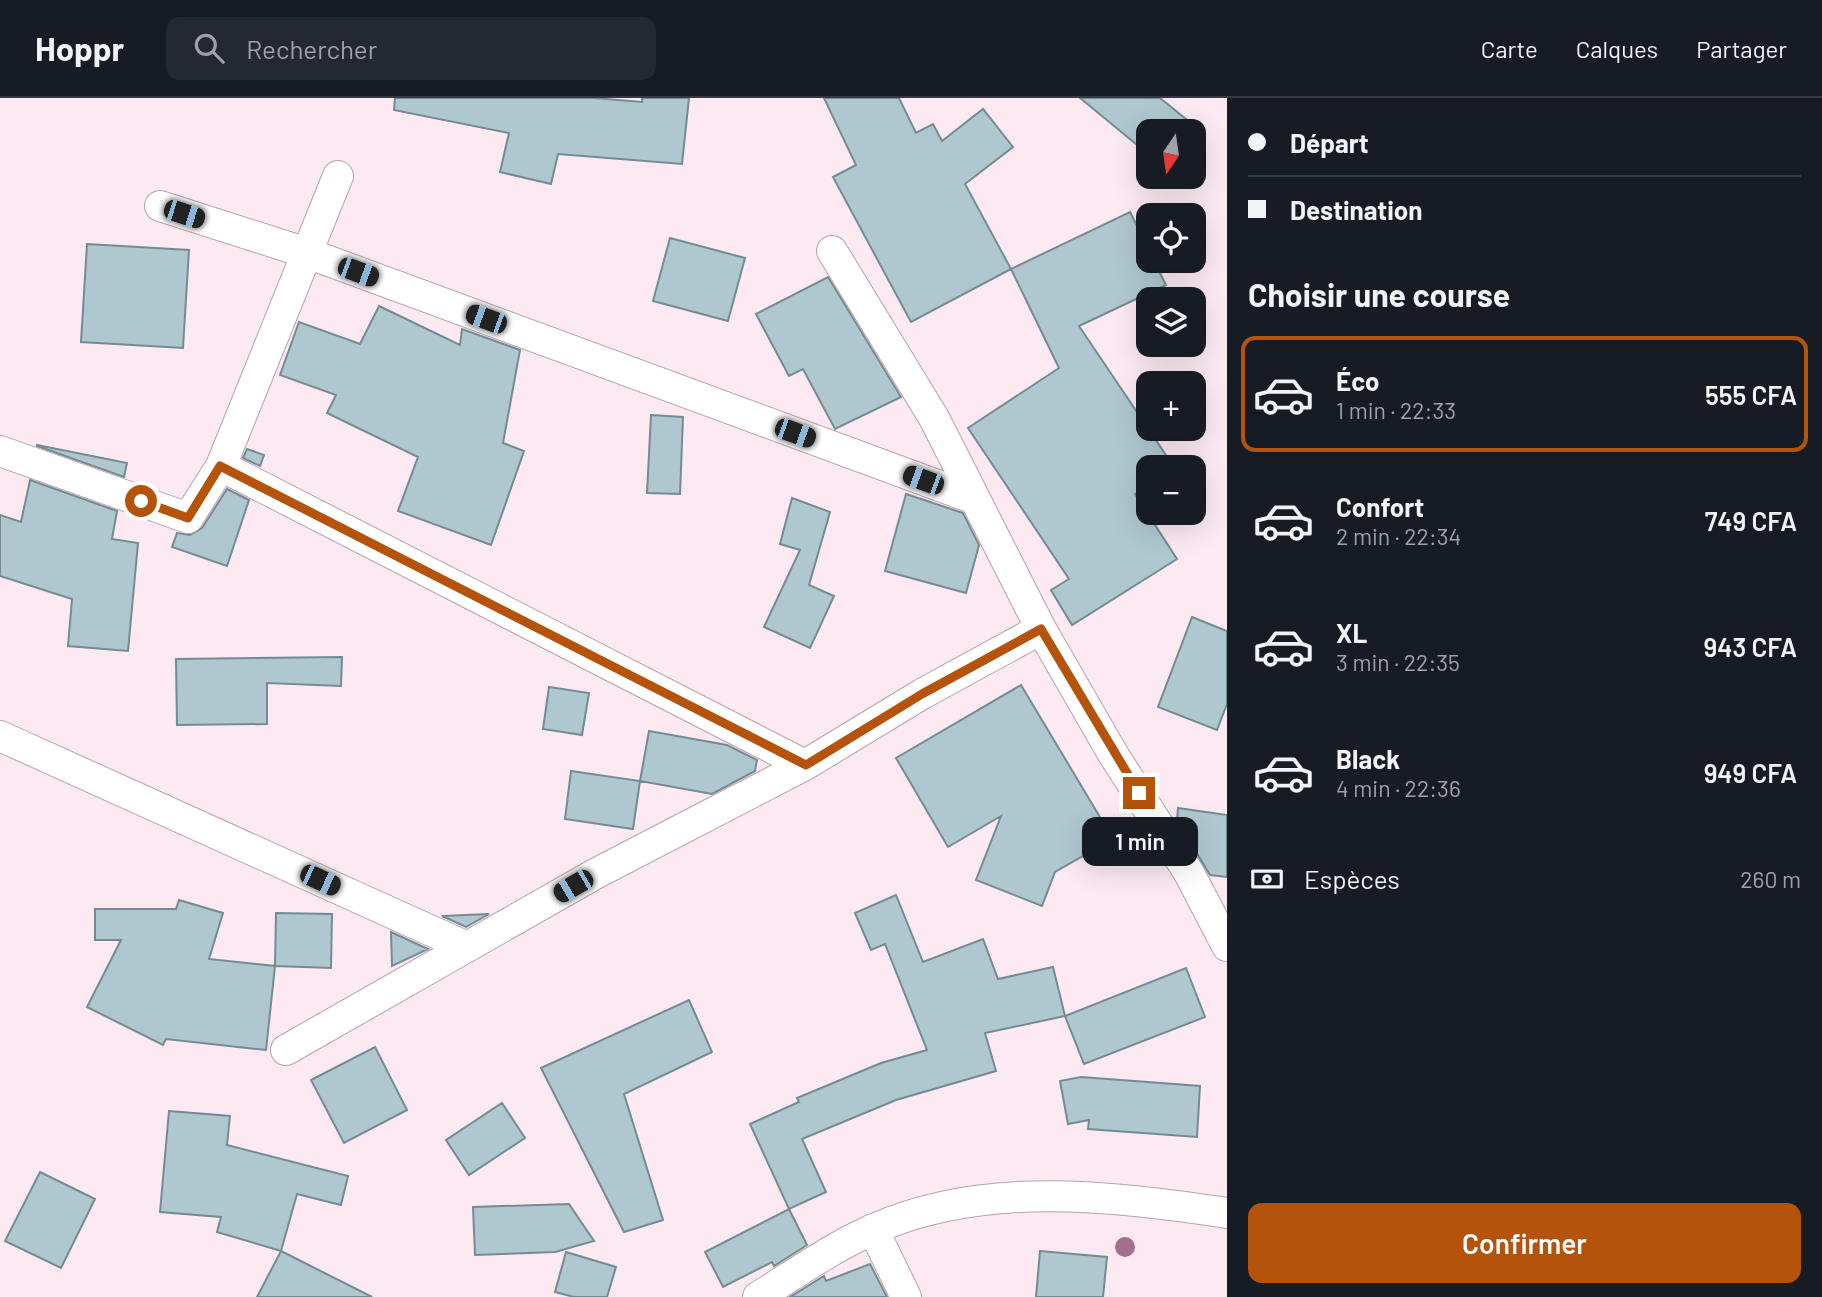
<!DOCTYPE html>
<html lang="fr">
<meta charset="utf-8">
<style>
body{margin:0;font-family:Barlow,sans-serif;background:#242831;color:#f1f3f6;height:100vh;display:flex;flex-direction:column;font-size:26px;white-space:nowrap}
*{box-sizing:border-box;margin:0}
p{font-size:23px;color:#9ea1a6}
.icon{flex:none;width:38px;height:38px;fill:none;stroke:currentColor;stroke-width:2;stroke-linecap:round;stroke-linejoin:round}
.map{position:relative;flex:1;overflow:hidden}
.details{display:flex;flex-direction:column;background:#171b24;width:595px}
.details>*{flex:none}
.guide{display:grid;align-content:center;height:154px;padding:0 21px;background:#171b24}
.needle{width:46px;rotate:193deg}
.buttons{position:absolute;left:1136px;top:21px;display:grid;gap:14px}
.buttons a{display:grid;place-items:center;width:70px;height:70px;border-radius:14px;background:#171b24;box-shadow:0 7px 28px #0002;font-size:35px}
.end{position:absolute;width:32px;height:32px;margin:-16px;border:9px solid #b45309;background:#fff;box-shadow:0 0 0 4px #fff}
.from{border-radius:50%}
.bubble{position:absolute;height:49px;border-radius:14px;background:#171b24;box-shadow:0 7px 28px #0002;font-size:23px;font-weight:600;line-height:49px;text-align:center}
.car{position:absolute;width:21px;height:42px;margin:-21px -10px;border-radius:9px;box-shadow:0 0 5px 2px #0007;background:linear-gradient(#222 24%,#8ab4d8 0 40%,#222 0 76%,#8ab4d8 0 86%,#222 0)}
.guide b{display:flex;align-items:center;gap:24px;height:66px;font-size:26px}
.guide b+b{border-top:2px solid #363941}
.guide i{width:18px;height:18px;background:#f1f3f6}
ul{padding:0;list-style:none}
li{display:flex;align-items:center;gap:21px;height:116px;margin:0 14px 10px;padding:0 7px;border:4px solid transparent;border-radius:14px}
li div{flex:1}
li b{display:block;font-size:26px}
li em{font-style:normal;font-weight:600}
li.on{border-color:#b45309}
li>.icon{width:63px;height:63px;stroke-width:1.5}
h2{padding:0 21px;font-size:32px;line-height:84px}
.pay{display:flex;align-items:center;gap:18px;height:77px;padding:0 21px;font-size:26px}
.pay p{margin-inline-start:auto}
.primary-button{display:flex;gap:14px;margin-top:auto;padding:14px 21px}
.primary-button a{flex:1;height:80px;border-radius:14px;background:#b45309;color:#fff;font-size:28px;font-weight:600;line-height:80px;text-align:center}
header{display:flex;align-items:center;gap:42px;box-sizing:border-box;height:98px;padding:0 35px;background:#171b24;border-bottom:2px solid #363941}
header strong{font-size:33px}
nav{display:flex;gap:38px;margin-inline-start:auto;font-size:24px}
.search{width:490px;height:63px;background:#242831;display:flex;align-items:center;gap:18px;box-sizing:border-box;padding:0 24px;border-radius:14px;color:#9ea1a6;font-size:26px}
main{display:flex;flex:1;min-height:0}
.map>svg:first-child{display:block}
</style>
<header>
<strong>Hoppr</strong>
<div class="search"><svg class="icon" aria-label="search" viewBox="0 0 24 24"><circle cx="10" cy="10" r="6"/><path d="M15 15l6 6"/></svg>Rechercher</div>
<nav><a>Carte</a><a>Calques</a><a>Partager</a></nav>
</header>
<main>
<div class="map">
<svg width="1227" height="1199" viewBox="0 0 1227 1199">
<rect width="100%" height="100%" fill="#fce9f2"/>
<!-- building -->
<path fill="#afc8d0" stroke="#748b93" stroke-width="2" d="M395,0H594L642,4V0H689L682,66L558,56L551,86L500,74L509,35L394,12Z
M824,0H899L916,35L933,26L942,43L983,11L1013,49L965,86L1011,171L911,224L833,79L856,67Z
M1080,0H1160L1202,34L1194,45V33H1148V56Z
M1130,114L1148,150V163H1154L1166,187L1079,228L1174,369H1148V388L1135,396L1177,461L1072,527L1051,492L1069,481L968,330L1059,270L1011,171Z
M670,140L745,160L728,223L653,203Z
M87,146L189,152L183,250L81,244Z
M828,179L901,299L835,331L803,271L789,278L756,216Z
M379,208L460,247L462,231L520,252L503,345L524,353L491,447L398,413L418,359L327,315L336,297L280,277L299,224L360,246Z
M651,317L683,319L680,396L647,395Z
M37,347L127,365L124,379L37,348Z
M247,351L264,357L260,368L243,360Z
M30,382L117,413L112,441L138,445L128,553L68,548L72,501L0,478V417L21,424Z
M227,391L249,402L227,468L172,449L177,435L190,437L202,430Z
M906,396L963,415L979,447L966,495L885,473Z
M792,400L830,414L809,487L834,498L810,550L764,529L800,452L780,446Z
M1192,519L1227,533V606L1217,632L1158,609Z
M342,559L341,588L267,585V626L177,627L176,561Z
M1021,587L1113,741L1055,774L1042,808L976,782L1001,718L948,749L896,660Z
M549,589L589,595L582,637L543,631Z
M649,633L727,647L757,662L755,673L712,696L640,683Z
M571,673L640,683L633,731L565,721Z
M1178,710L1227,717V779L1210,777L1177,723Z
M896,797L923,864L983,841L998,881L1053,869L1065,918L985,935L996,973L896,1002L802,1041L826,1094L789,1111L750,1026L799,1004L797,1000L881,965L927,952L885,846L871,852L855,815Z
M179,802L223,815L209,861L275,868L266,952L166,941L163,947L87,909L121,842H95V811H176Z
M276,815L332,816L331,870L275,868Z
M489,816L466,829L442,818Z
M391,834L428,851L392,868Z
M1186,870L1205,919L1084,966L1065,918Z
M689,902L712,954L624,996L663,1122L624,1134L541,970Z
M375,949L407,1012L344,1045L311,982Z
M1081,979L1200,988L1197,1039L1088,1031L1089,1022L1068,1026L1060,983Z
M502,1005L525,1040L469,1077L446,1042Z
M169,1013L230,1018L227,1047L348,1078L341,1107L297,1096L281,1153L217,1134L221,1119L160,1114Z
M40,1074L95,1101L61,1170L5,1143Z
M569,1106L594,1143L555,1154L475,1157L473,1109Z
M789,1111L807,1147L774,1168L772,1164L723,1189L705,1154Z
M281,1153L372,1199H257Z
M1040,1153L1107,1159L1103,1199H1036Z
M566,1154L616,1169L607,1199H574L555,1194Z
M870,1166L887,1199H790L824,1178L826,1183Z"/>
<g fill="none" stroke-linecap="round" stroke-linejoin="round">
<!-- street casing -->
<g stroke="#b9a2ac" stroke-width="32">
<path id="street" d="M160,108L307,155L975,401
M832,153L934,320L1041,531L1113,656L1189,775L1227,848
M0,353L188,420L221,368L805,667
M221,368L338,78
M0,638L467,849
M286,952L595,776L805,667L922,596L1041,531
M873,1131L906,1199
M758,1199C796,1175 833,1149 874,1131C984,1082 1111,1098 1227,1115"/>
</g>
<!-- street -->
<use href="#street" stroke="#fff" stroke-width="30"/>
</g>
<!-- trees -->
<circle fill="#a2708d" cx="1125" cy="1149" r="10"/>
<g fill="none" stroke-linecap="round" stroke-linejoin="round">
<!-- route -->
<path stroke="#b45309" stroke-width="9" d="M141,403L188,420L220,368L806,667L922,596L1041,531L1139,695"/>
</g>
</svg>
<div class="buttons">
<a><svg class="needle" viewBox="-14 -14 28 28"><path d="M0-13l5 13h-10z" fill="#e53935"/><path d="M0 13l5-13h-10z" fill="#9ea1a6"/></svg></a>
<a><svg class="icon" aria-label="locate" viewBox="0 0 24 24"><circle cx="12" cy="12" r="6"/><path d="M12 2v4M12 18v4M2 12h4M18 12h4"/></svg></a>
<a><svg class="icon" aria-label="layers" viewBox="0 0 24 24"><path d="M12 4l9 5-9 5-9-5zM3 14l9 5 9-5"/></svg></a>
<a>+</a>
<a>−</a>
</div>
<i class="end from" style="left:141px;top:403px"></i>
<i class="end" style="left:1139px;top:695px"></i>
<div class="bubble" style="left:1082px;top:719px;width:116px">1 min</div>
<i class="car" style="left:184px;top:116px;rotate:108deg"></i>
<i class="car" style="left:358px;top:174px;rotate:110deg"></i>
<i class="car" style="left:486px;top:221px;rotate:290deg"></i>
<i class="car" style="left:795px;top:335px;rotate:110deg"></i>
<i class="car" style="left:923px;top:382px;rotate:290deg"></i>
<i class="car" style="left:320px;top:782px;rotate:115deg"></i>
<i class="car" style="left:573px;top:788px;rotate:240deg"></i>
</div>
<section class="details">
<div class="guide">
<b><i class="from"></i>Départ</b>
<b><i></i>Destination</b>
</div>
<h2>Choisir une course</h2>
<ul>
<li class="on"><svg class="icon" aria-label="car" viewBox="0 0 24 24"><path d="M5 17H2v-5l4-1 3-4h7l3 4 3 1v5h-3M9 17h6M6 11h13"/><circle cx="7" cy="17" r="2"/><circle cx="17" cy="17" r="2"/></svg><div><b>Éco</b><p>1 min · 22:33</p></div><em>555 CFA</em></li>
<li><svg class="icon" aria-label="car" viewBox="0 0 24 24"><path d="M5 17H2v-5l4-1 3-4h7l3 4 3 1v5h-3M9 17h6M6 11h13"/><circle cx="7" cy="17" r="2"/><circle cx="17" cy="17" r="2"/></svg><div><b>Confort</b><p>2 min · 22:34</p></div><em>749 CFA</em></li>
<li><svg class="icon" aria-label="car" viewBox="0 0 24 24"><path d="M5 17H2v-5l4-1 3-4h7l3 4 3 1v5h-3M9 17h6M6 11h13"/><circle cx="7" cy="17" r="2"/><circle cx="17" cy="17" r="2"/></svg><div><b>XL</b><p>3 min · 22:35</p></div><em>943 CFA</em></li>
<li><svg class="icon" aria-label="car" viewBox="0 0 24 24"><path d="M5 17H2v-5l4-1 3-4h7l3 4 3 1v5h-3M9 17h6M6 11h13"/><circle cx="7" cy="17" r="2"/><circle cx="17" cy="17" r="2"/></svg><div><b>Black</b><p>4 min · 22:36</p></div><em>949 CFA</em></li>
</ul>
<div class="pay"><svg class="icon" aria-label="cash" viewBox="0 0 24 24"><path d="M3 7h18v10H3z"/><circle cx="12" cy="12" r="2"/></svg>Espèces<p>260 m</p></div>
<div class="primary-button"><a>Confirmer</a></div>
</section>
</main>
